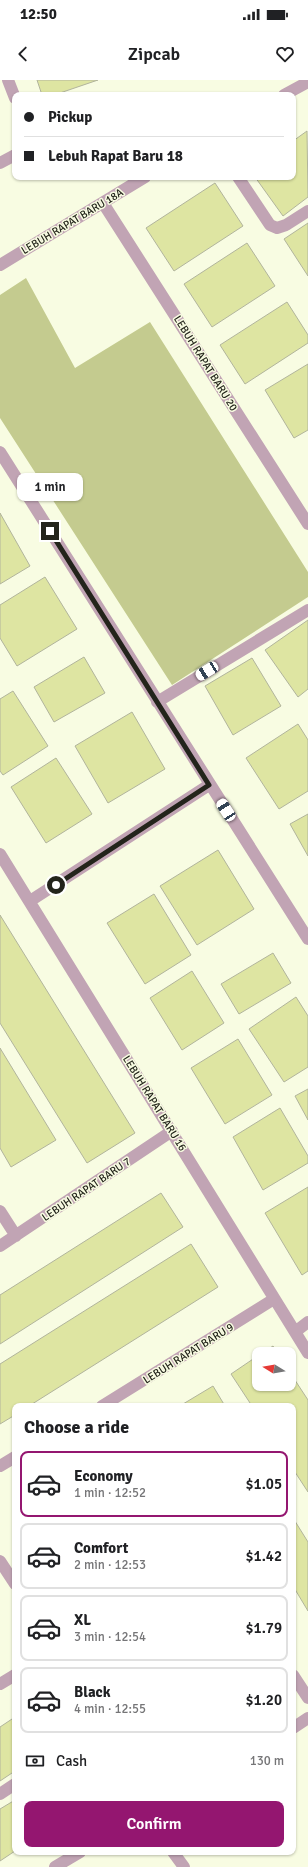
<!DOCTYPE html>
<meta charset="utf-8">
<style>
body{margin:0;font-family:Signika,sans-serif;background:#f6f6f6;color:#202124;height:100vh;display:flex;flex-direction:column;font-size:15px;white-space:nowrap}
*{box-sizing:border-box;margin:0}
p{font-size:13px;color:#757577}
.icon{flex:none;width:22px;height:22px;fill:none;stroke:currentColor;stroke-width:2;stroke-linecap:round;stroke-linejoin:round}
.map{position:relative;flex:1;overflow:hidden}
.side{position:absolute;left:12px;top:1323px;width:284px;height:452px;display:flex;flex-direction:column;background:#fff;border-radius:8px;box-shadow:0 1px 3px #0004}
.side>*{flex:none}
.banner{position:absolute;left:12px;top:12px;width:284px;height:88px;border-radius:8px;box-shadow:0 1px 3px #0004;display:grid;align-content:center;height:88px;padding:0 12px;background:#fff}
.needle{width:26px;rotate:281deg}
.fabs{position:absolute;left:252px;top:1267px;display:grid;gap:8px}
.fabs a{display:grid;place-items:center;width:44px;height:44px;border-radius:8px;background:#fff;box-shadow:0 1px 3px #0004;font-size:20px}
.end{position:absolute;width:18px;height:18px;margin:-9px;border:5px solid #23241b;background:#fff;box-shadow:0 0 0 2px #fff}
.from{border-radius:50%}
.bubble{position:absolute;height:28px;border-radius:8px;background:#fff;box-shadow:0 1px 3px #0004;font-size:13px;font-weight:600;line-height:28px;text-align:center}
.car{position:absolute;width:12px;height:24px;margin:-12px -6px;border-radius:5px;box-shadow:0 0 3px 1px #0007;background:linear-gradient(#fff 24%,#345 0 40%,#fff 0 76%,#345 0 86%,#fff 0)}
.banner b{display:flex;align-items:center;gap:14px;height:38px;font-size:15px}
.banner b+b{border-top:1px solid #e0e0e0}
.banner i{width:10px;height:10px;background:#202124}
ul{padding:0;list-style:none}
li{display:flex;align-items:center;gap:12px;height:66px;margin:0 8px 6px;padding:0 4px;border:2px solid #e0e0e0;border-radius:8px}
li div{flex:1}
li b{display:block;font-size:15px}
li em{font-style:normal;font-weight:600}
li.current{border-color:#941670}
li>.icon{width:36px;height:36px;stroke-width:1.5}
h2{padding:0 12px;font-size:18px;line-height:48px}
.pay{display:flex;align-items:center;gap:10px;height:44px;padding:0 12px;font-size:15px}
.pay p{margin-inline-start:auto}
.primary-button{display:flex;gap:8px;margin-top:auto;padding:8px 12px}
.primary-button a{flex:1;height:46px;border-radius:8px;background:#941670;color:#fff;font-size:16px;font-weight:600;line-height:46px;text-align:center}
.status{display:flex;justify-content:space-between;align-items:center;height:28px;padding:0 20px;background:#fff;direction:ltr}
.status svg{height:11px;fill:currentColor}
header{display:flex;justify-content:space-between;align-items:center;height:52px;padding:0 12px;background:#fff;font-size:18px;font-weight:600}
.map>svg:first-child{display:block}
</style>
<div class="status"><b>12:50</b><svg viewBox="0 0 49 12"><path d="M0 12V9h3v3zM5 12V6h3v6zM10 12V3h3v9zM15 12V0h3v12zM26 1h20v11H26zM47 4h2v5h-2z"/></svg></div>
<header><svg class="icon" aria-label="back" viewBox="0 0 24 24"><path d="M15 5l-7 7 7 7"/></svg>Zipcab<svg class="icon" aria-label="heart" viewBox="0 0 24 24"><path d="M12 20l-8-8c-3-5 5-10 8-4 3-6 11-1 8 4z"/></svg></header>
<div class="map">
<svg width="308" height="1787" viewBox="0 0 308 1787">
<rect width="100%" height="100%" fill="#f8fce2"/>
<!-- green -->
<path fill="#c4cb8f" d="M26,198L75,288L150,242L308,492V517L172,605L0,338V215Z"/>
<!-- building -->
<path fill="#dee5a2" stroke="#b1b49c" d="M37,0H98L54,15H42Z
M307,51L308,117L283,136L255,97H293V61Z
M215,103L243,146L174,191L146,148Z
M308,143V196L284,159Z
M247,163L275,206L212,247L184,204Z
M287,222L308,255V263L245,304L220,265Z
M308,284V350L294,358L265,310Z
M0,433L30,486L0,504Z
M45,497L77,549L17,586L0,558V525Z
M308,540V609L298,617L265,570Z
M84,577L105,613L54,642L34,607Z
M252,578L281,626L233,655L205,606Z
M13,611L48,666L3,695L0,691V619Z
M132,632L165,689L108,723L75,666Z
M298,644L308,660V711L279,729L246,678Z
M56,678L92,734L46,763L11,707Z
M308,734V776L290,744Z
M218,770L254,829L197,865L160,806Z
M154,814L191,875L145,904L107,843Z
M0,835L135,1053L87,1083L0,943Z
M273,873L291,903L239,934L221,904Z
M192,891L224,943L182,970L150,918Z
M296,917L308,936V987L284,1002L249,949Z
M238,959L272,1015L225,1044L191,988Z
M0,968L56,1060L11,1087L0,1068Z
M308,1009V1040L295,1016Z
M280,1028L308,1076V1083L263,1110L233,1057Z
M308,1107V1191L302,1195L265,1133Z
M161,1113L183,1147L0,1264V1215Z
M191,1164L218,1207L29,1326H15V1335L0,1344V1284Z
M273,1266L278,1274H261Z
M259,1275V1304H289V1291L308,1320V1412L293,1389V1326H252L231,1294Z
M213,1306L225,1326H184L183,1324Z
M293,1438L308,1462V1531L293,1506Z
M15,1637V1691L0,1701V1647Z
M15,1720V1771L0,1781V1729Z"/>
<g fill="none" stroke-linecap="round" stroke-linejoin="round">
<!-- minor -->
<path stroke="#c1a4b4" stroke-width="12" d="M8,0L15,18
M284,15L308,2
M0,83L15,75
M238,97L270,145L277,148L286,145L308,131
M103,123L308,444
M0,185L145,97
M0,372L308,859
M157,622L308,530
M0,774L308,1273
M30,821L209,705
M0,1131L16,1156
M0,1166L172,1051
M295,1252L308,1242
M102,1326L274,1219
M0,1386L15,1377
M0,1481L15,1504
M293,1595L308,1618
M0,1604L15,1595
M293,1648L308,1638
M0,1714L15,1704
M173,1772L184,1787
M55,1787L80,1772"/>
</g>
<g fill="none" stroke-linecap="round" stroke-linejoin="round">
<!-- route -->
<path stroke="#23241b" stroke-width="5" d="M50,451L209,705L56,805"/>
</g>
<g text-anchor="middle" stroke-width="3" stroke-linejoin="round" paint-order="stroke">
<!-- street labels -->
<g font-size="11" fill="#23241b" stroke="#f8fce2">
<text transform="translate(72 141) rotate(-31)" y="4">LEBUH RAPAT BARU 18A</text>
<text transform="translate(206 283) rotate(58)" y="4">LEBUH RAPAT BARU 20</text>
<text transform="translate(155 1023) rotate(58)" y="4">LEBUH RAPAT BARU 16</text>
<text transform="translate(86 1109) rotate(-34)" y="4">LEBUH RAPAT BARU 7</text>
<text transform="translate(188 1273) rotate(-32)" y="4">LEBUH RAPAT BARU 9</text>
</g>
</g>
</svg>
<div class="fabs">
<a><svg class="needle" viewBox="-14 -14 28 28"><path d="M0-13l5 13h-10z" fill="#e53935"/><path d="M0 13l5-13h-10z" fill="#757577"/></svg></a>
</div>
<i class="end from" style="left:56px;top:805px"></i>
<i class="end" style="left:50px;top:451px"></i>
<div class="bubble" style="left:17px;top:393px;width:66px">1 min</div>
<i class="car" style="left:207px;top:591px;rotate:238deg"></i>
<i class="car" style="left:226px;top:730px;rotate:327deg"></i>
<div class="banner">
<b><i class="from"></i>Pickup</b>
<b><i></i>Lebuh Rapat Baru 18</b>
</div>
<section class="side">
<h2>Choose a ride</h2>
<ul>
<li class="current"><svg class="icon" aria-label="car" viewBox="0 0 24 24"><path d="M5 17H2v-5l4-1 3-4h7l3 4 3 1v5h-3M9 17h6M6 11h13"/><circle cx="7" cy="17" r="2"/><circle cx="17" cy="17" r="2"/></svg><div><b>Economy</b><p>1 min · 12:52</p></div><em>$1.05</em></li>
<li><svg class="icon" aria-label="car" viewBox="0 0 24 24"><path d="M5 17H2v-5l4-1 3-4h7l3 4 3 1v5h-3M9 17h6M6 11h13"/><circle cx="7" cy="17" r="2"/><circle cx="17" cy="17" r="2"/></svg><div><b>Comfort</b><p>2 min · 12:53</p></div><em>$1.42</em></li>
<li><svg class="icon" aria-label="car" viewBox="0 0 24 24"><path d="M5 17H2v-5l4-1 3-4h7l3 4 3 1v5h-3M9 17h6M6 11h13"/><circle cx="7" cy="17" r="2"/><circle cx="17" cy="17" r="2"/></svg><div><b>XL</b><p>3 min · 12:54</p></div><em>$1.79</em></li>
<li><svg class="icon" aria-label="car" viewBox="0 0 24 24"><path d="M5 17H2v-5l4-1 3-4h7l3 4 3 1v5h-3M9 17h6M6 11h13"/><circle cx="7" cy="17" r="2"/><circle cx="17" cy="17" r="2"/></svg><div><b>Black</b><p>4 min · 12:55</p></div><em>$1.20</em></li>
</ul>
<div class="pay"><svg class="icon" aria-label="cash" viewBox="0 0 24 24"><path d="M3 7h18v10H3z"/><circle cx="12" cy="12" r="2"/></svg>Cash<p>130 m</p></div>
<div class="primary-button"><a>Confirm</a></div>
</section>
</div>
